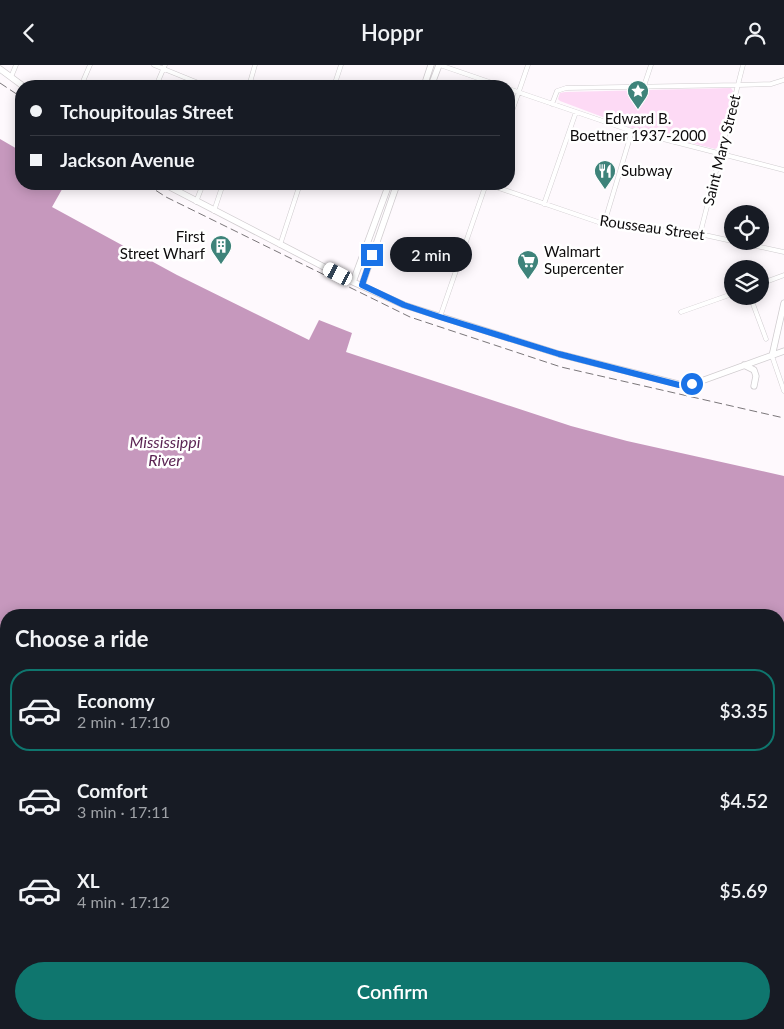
<!DOCTYPE html>
<meta charset="utf-8">
<style>
body{margin:0;font-family:Lato,sans-serif;background:#20242c;color:#f1f3f6;height:100vh;display:flex;flex-direction:column;font-size:19px;white-space:nowrap}
*{box-sizing:border-box;margin:0}
p{font-size:16px;color:#9ea1a6}
.icon{flex:none;width:28px;height:28px;fill:none;stroke:currentColor;stroke-width:2;stroke-linecap:round;stroke-linejoin:round}
.map{position:relative;flex:1;overflow:hidden}
.sheet{position:absolute;left:0px;top:544px;width:785px;height:421px;display:flex;flex-direction:column;background:#171b24;border-radius:20px 20px 0 0;box-shadow:0 2px 12px #0003}
.sheet>*{flex:none}
.banner{position:absolute;left:15px;top:15px;width:500px;height:110px;border-radius:20px;box-shadow:0 2px 12px #0003;display:grid;align-content:center;height:110px;padding:0 15px;background:#171b24}
.buttons{position:absolute;left:724px;top:140px;display:grid;gap:10px}
.buttons a{display:grid;place-items:center;width:45px;height:45px;border-radius:50%;background:#171b24;box-shadow:0 2px 12px #0003;font-size:25px}
.end{position:absolute;width:22px;height:22px;margin:-11px;border:6px solid #1a73e8;background:#fff;box-shadow:0 0 0 2px #fff}
.from{border-radius:50%}
.bubble{position:absolute;height:35px;border-radius:18px;background:#171b24;box-shadow:0 2px 12px #0003;font-size:16px;font-weight:600;line-height:35px;text-align:center}
.car{position:absolute;width:15px;height:30px;margin:-15px -8px;border-radius:6px;box-shadow:0 0 4px 1px #0007;background:linear-gradient(#fff 24%,#345 0 40%,#fff 0 76%,#345 0 86%,#fff 0)}
.banner b{display:flex;align-items:center;gap:18px;height:48px;font-size:19px}
.banner b+b{border-top:1px solid #363941}
.banner i{width:12px;height:12px;background:#f1f3f6}
ul{padding:0;list-style:none}
li{display:flex;align-items:center;gap:15px;height:82px;margin:0 10px 8px;padding:0 5px;border:2px solid transparent;border-radius:20px}
li div{flex:1}
li b{display:block;font-size:19px}
li em{font-style:normal;font-weight:600}
li.selected{border-color:#0f766e}
li>.icon{width:45px;height:45px;stroke-width:1.5}
h2{padding:0 15px;font-size:22px;line-height:60px}
.button{display:flex;gap:10px;margin-top:auto;padding:10px 15px}
.button a{flex:1;height:58px;border-radius:30px;background:#0f766e;color:#fff;font-size:20px;font-weight:600;line-height:58px;text-align:center}
header{display:flex;justify-content:space-between;align-items:center;height:65px;padding:0 15px;background:#171b24;font-size:22px;font-weight:600}
.map>svg:first-child{display:block}
</style>
<header><svg class="icon" aria-label="back" viewBox="0 0 24 24"><path d="M15 5l-7 7 7 7"/></svg>Hoppr<svg class="icon" aria-label="person" viewBox="0 0 24 24"><circle cx="12" cy="8" r="4"/><path d="M4 21q1-7 8-7t8 7"/></svg></header>
<div class="map">
<svg width="784" height="964" viewBox="0 0 784 964">
<rect width="100%" height="100%" fill="#fef9fd"/>
<!-- green -->
<path fill="#fddaf5" d="M731,23L733,26L718,82L715,84L632,63L560,36L558,34L560,28L565,27Z"/>
<!-- water -->
<path fill="#c698bd" d="M0,74L19,85L21,82V119H65L52,142L177,210L309,275L319,255L352,268L346,287L571,361L627,376L784,411V823H779V550H6V611L0,608Z"/>
<g fill="none" stroke-linecap="round" stroke-linejoin="round">
<!-- street casing -->
<g stroke="#d0cccf" stroke-width="5">
<path id="street" d="M154,0L206,21
M440,0L501,21
M11,12L16,0
M81,21L90,0
M156,21L165,0
M249,21L255,0
M334,21L341,0
M644,21L651,0
M509,24L632,66L784,105
M552,39L557,26L566,23L738,20L771,19L784,15
M509,55L528,0
M487,119L604,159L700,169L732,176
M196,137L203,119
M544,139L576,47
M214,146L223,119
M604,159L632,66
M700,169L743,0
M733,176L784,187
M280,180L300,119
M760,219L784,210
M750,231L766,274
M681,247L732,229
M440,252L486,119
M772,291L784,326
M0,703L6,704
M0,874L6,862
M288,959L303,964
M491,959L504,964
M706,959L720,964
M25,964L27,959
M94,964L96,959
M120,964L122,959
M191,964L193,959
M261,964L263,959
M357,964L359,959
M460,964L462,959
M548,964L550,959
M611,964L613,959
M689,964L691,959"/>
</g>
<!-- secondary casing -->
<g stroke="#d0cccf" stroke-width="7">
<path id="secondary" d="M0,4L23,21
M424,21L431,0
M431,21L439,0
M164,119L353,217L404,240L559,289L682,320L693,319L784,286
M353,217L389,119
M362,220L397,119
M772,291L784,238
M744,300L754,305L756,311L754,321
M0,938L6,940
M55,959L70,964"/>
</g>
<!-- street -->
<use href="#street" stroke="#fff" stroke-width="4"/>
<!-- secondary -->
<use href="#secondary" stroke="#fff" stroke-width="5.5"/>
<!-- rail -->
<path stroke="#7b777a" stroke-width="1" stroke-dasharray="8 4" stroke-linecap="butt" d="M0,18L21,32
M146,119L166,132L410,252L561,302L784,353
M0,932L6,934
M63,959L77,964"/>
</g>
<g fill="none" stroke-linecap="round" stroke-linejoin="round">
<!-- route -->
<path stroke="#1a73e8" stroke-width="6" d="M372,190L362,220L404,240L440,252L559,289L679,320L692,319"/>
</g>
<!-- icons -->
<defs>
<g id="sight-pin" transform="scale(1.125)"><path d="M0 17L-7.5 6A9.5 9.5 0 1 1 7.5 6Z" fill="#3e837a" stroke="#fff"/><path d="M0-6L1.8-2.2L6-1.7L2.9 1.2L3.7 5.4L0 3.3L-3.7 5.4L-2.9 1.2L-6-1.7L-1.8-2.2Z" fill="#fff"/></g>
<g id="restaurant-pin" transform="scale(1.125)"><path d="M0 17L-7.5 6A9.5 9.5 0 1 1 7.5 6Z" fill="#3e837a" stroke="#fff"/><path d="M-5-6h1v4h1v-4h1v4h1v-4h1v5L-1.5 .5V6h-2V.5L-5-1ZM5-6V6H3V1.5H1.5Q1.5-4 5-6Z" fill="#fff"/></g>
<g id="building-pin" transform="scale(1.125)"><path d="M0 17L-7.5 6A9.5 9.5 0 1 1 7.5 6Z" fill="#3e837a" stroke="#fff"/><path d="M-4-6H4V6H1V3H-1V6H-4ZM-2.5-4.3h1.7v1.8h-1.7ZM.8-4.3h1.7v1.8H.8ZM-2.5-1h1.7V.8h-1.7ZM.8-1h1.7V.8H.8Z" fill="#fff"/></g>
<g id="supermarket-pin" transform="scale(1.125)"><path d="M0 17L-7.5 6A9.5 9.5 0 1 1 7.5 6Z" fill="#3e837a" stroke="#fff"/><path d="M-6-5.5h2.5l.6 2H6L4.5 2H-2.5L-4.4-4H-6ZM-1.5 3.2a1.3 1.3 0 1 0 .1 0ZM3 3.2a1.3 1.3 0 1 0 .1 0Z" fill="#fff"/></g>
</defs>
<g fill-rule="evenodd">
<use href="#sight-pin" x="638" y="26"/>
<use href="#restaurant-pin" x="605" y="106"/>
<use href="#building-pin" x="221" y="181"/>
<use href="#supermarket-pin" x="528" y="196"/>
</g>
<g text-anchor="middle" stroke-width="5" stroke-linejoin="round" paint-order="stroke">
<!-- poi labels -->
<g font-size="15" fill="#0d0b0c" stroke="#fff" text-anchor="start">
<text x="638" y="59" text-anchor="middle">Edward B.<tspan x="638" dy="17">Boettner 1937-2000</tspan></text>
<text x="621" y="111">Subway</text>
<text x="205" y="177" text-anchor="end">First<tspan x="205" dy="17">Street Wharf</tspan></text>
<text x="544" y="192">Walmart<tspan x="544" dy="17">Supercenter</tspan></text>
</g>
<!-- street labels -->
<g font-size="15" fill="#0d0b0c" stroke="#fff">
<text transform="translate(722 85) rotate(-76)" y="5">Saint Mary Street</text>
<text transform="translate(652 163) rotate(8)" y="5">Rousseau Street</text>
</g>
<!-- water labels -->
<g font-size="16" font-style="italic" fill="#5c2554" stroke="#fff">
<text x="165" y="383">Mississippi<tspan x="165" dy="18">River</tspan></text>
</g>
</g>
</svg>
<div class="buttons">
<a><svg class="icon" aria-label="locate" viewBox="0 0 24 24"><circle cx="12" cy="12" r="6"/><path d="M12 2v4M12 18v4M2 12h4M18 12h4"/></svg></a>
<a><svg class="icon" aria-label="layers" viewBox="0 0 24 24"><path d="M12 4l9 5-9 5-9-5zM3 14l9 5 9-5"/></svg></a>
</div>
<i class="end from" style="left:692px;top:319px"></i>
<i class="end" style="left:372px;top:190px"></i>
<div class="bubble" style="left:390px;top:172px;width:82px">2 min</div>
<i class="car" style="left:338px;top:209px;rotate:297deg"></i>
<div class="banner">
<b><i class="from"></i>Tchoupitoulas Street</b>
<b><i></i>Jackson Avenue</b>
</div>
<section class="sheet">
<h2>Choose a ride</h2>
<ul>
<li class="selected"><svg class="icon" aria-label="car" viewBox="0 0 24 24"><path d="M5 17H2v-5l4-1 3-4h7l3 4 3 1v5h-3M9 17h6M6 11h13"/><circle cx="7" cy="17" r="2"/><circle cx="17" cy="17" r="2"/></svg><div><b>Economy</b><p>2 min · 17:10</p></div><em>$3.35</em></li>
<li><svg class="icon" aria-label="car" viewBox="0 0 24 24"><path d="M5 17H2v-5l4-1 3-4h7l3 4 3 1v5h-3M9 17h6M6 11h13"/><circle cx="7" cy="17" r="2"/><circle cx="17" cy="17" r="2"/></svg><div><b>Comfort</b><p>3 min · 17:11</p></div><em>$4.52</em></li>
<li><svg class="icon" aria-label="car" viewBox="0 0 24 24"><path d="M5 17H2v-5l4-1 3-4h7l3 4 3 1v5h-3M9 17h6M6 11h13"/><circle cx="7" cy="17" r="2"/><circle cx="17" cy="17" r="2"/></svg><div><b>XL</b><p>4 min · 17:12</p></div><em>$5.69</em></li>
</ul>
<div class="button"><a>Confirm</a></div>
</section>
</div>
